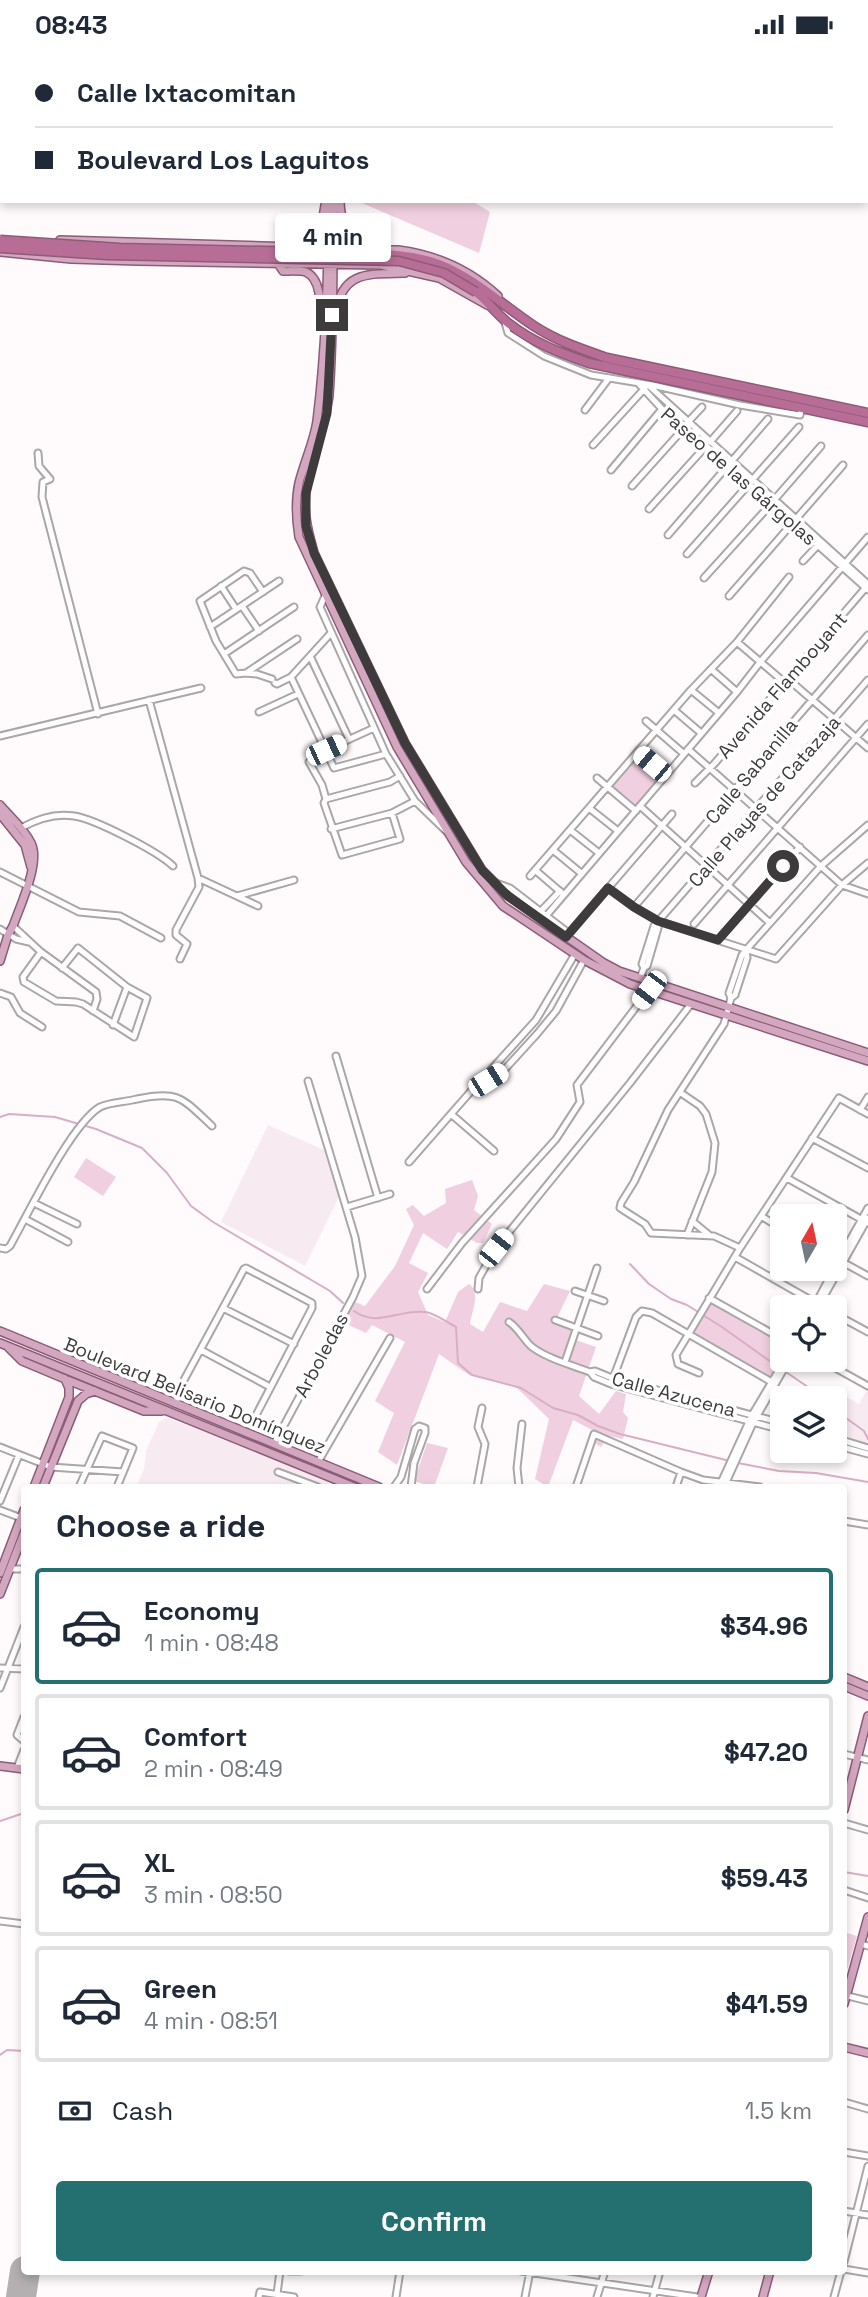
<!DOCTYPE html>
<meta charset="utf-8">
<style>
body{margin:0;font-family:"Space Grotesk",sans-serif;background:#f2f2f3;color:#1f2937;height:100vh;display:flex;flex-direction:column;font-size:26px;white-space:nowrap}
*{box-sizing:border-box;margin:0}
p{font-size:23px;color:#747a83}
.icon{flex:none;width:38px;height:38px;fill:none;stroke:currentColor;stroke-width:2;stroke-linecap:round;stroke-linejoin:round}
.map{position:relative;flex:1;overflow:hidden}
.drawer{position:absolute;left:21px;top:1435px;width:826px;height:791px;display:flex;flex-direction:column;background:#fff;border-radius:7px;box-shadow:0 4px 10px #0003}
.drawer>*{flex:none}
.guide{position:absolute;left:0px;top:0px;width:868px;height:154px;box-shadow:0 4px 10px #0003;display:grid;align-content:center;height:154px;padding:0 35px;background:#fff}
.needle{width:46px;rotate:9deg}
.fabs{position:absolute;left:770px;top:1155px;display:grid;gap:14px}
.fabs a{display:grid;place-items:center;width:77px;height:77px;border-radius:7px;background:#fff;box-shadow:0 4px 10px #0003;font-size:35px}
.end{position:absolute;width:32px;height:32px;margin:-16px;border:9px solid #3d3b3c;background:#fff;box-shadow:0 0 0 4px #fff}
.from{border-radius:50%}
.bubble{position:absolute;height:49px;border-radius:7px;background:#fff;box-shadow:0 4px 10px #0003;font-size:23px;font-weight:800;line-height:49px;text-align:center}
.car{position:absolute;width:21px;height:42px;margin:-21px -10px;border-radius:9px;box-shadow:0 0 5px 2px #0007;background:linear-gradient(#fff 24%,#345 0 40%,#fff 0 76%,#345 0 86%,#fff 0)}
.guide b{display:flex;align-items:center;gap:24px;height:66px;font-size:26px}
.guide b+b{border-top:2px solid #e0e1e3}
.guide i{width:18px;height:18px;background:#1f2937}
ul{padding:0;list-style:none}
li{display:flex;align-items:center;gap:21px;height:116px;margin:0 14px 10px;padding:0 21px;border:4px solid #e0e1e3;border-radius:7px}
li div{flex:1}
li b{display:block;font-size:26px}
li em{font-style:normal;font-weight:800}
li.current{border-color:#247070}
li>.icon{width:63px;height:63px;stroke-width:1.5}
h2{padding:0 35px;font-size:32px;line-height:84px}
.pay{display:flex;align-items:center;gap:18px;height:77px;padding:0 35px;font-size:26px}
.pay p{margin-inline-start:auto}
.button{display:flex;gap:14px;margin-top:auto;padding:14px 35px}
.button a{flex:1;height:80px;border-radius:7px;background:#247070;color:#fff;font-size:28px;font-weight:800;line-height:80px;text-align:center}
.status{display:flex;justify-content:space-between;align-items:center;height:49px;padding:0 35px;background:#fff;direction:ltr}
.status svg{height:19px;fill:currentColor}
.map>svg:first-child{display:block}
</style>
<div class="status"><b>08:43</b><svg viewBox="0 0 49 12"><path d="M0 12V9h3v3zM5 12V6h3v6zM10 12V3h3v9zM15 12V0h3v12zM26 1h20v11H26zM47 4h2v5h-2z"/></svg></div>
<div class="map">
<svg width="868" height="2248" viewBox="0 0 868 2248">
<rect width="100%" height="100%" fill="#fffafc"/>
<!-- built -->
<path fill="#f8eaf1" d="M268,1076L324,1101L339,1148L305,1217L221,1173Z
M868,1339V1397L839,1389L845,1366L835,1360V1349H829L833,1341L859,1355Z
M166,1369L235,1393L338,1438H136L144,1420L146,1402L159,1373Z"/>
<!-- green -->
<path fill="#f0d0e0" d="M357,152H472L490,163L479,204Z
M637,709L662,728L636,756L612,737Z
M86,1109L116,1128L103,1147L74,1128Z
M472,1131L478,1147L474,1161L492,1175L483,1194H477L458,1183L447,1200L423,1184L409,1214L428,1224L418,1243L428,1266L445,1273L458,1243L469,1235C481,1243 472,1262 470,1275L483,1283L500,1253L527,1262L544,1235L570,1242L556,1271L572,1279L573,1290L596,1298L579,1347L599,1365L616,1342L626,1345L623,1363L628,1369L623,1390L609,1387L601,1398L590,1391L592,1381L573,1371L548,1438L535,1430L549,1370L515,1337L469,1326L439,1305L397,1416L378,1403L394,1364L375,1352L405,1293L372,1276L366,1284L344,1274L355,1253L365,1257L395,1217L414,1176L406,1160L413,1156L424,1167L446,1154L445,1140Z
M709,1254L782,1292V1311L771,1331L690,1283Z
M427,1394L448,1399L434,1438L414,1432Z
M844,1883L857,1887L846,1924L844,1923Z"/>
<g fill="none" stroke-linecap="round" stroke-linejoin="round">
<!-- stream -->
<path stroke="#d9aec4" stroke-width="2" d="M0,1068L9,1065L55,1068L96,1080L142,1099L167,1124L191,1157L213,1173L330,1242L343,1254
M630,1215L649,1235L671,1250L687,1256L722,1278L778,1318
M354,1262C378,1279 398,1260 425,1263C435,1264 446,1273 456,1278L458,1314L472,1326L521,1339L553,1359L578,1366L598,1377L620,1385L730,1412
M786,1323L824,1349
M835,1361L864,1382L868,1390
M738,1414L779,1422L816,1424L868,1433
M0,1772L24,1764
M844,1823L868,1827
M0,2006L7,2001L24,2002"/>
<!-- runway -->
<path stroke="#b4b0b1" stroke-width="30" d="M21,2248L25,2222"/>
<!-- minor casing -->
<g stroke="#aba6a8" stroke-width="9">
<path id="minor" d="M261,0L264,2
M460,0L464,2
M541,2L543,0
M504,270L508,284L544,307L591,326L652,336L740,356L800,366L802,359
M638,334L662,360L685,378L868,541
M648,336L868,535
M585,361L609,329
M688,373L702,358
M710,393L737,362
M593,396L645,339
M38,404L39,417L50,430L43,433L42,448L98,665
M611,421L662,360
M753,430L799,378
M632,437L685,378
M775,450L821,397
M649,460L706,397
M668,486L768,370
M687,505L749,435
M803,512L820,494
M704,529L771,455
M221,537L236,560
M263,543L250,524L244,522L200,552L216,592L236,625L246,624L297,590
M325,547L320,558L386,705L415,752L446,782
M729,547L843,416
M242,557L259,582
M210,578L279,532
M737,593L784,633
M224,605L294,558
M310,607L349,690
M712,621L737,643
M246,624L257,625L272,630
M291,628L334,719L386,705
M788,630L868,699
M275,634L277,635L291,628L331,584
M691,641L719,664
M149,651L198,829L199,838L176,881V886L187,895L180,910
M674,661L701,684
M259,663L298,645
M646,672L683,704
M0,687L201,639
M688,700L842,836L868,845
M326,701L374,679
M638,703L666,726
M309,713L322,736L326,750L324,754L342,806L400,790L392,764
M597,729L636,762
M695,734L715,714L868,536
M326,750L390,733L400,727
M640,757L770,874
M589,759L618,782
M21,779C37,770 55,764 74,767C95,770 157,802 173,817
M331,780L392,764L415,752
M570,781L599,804
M553,801L581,824
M535,821L563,845
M0,823L79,863L120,867L161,889
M530,827L691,641L737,593L789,528
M198,829L258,857
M496,834L510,839L566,882V888L672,765
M608,839L634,858L658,872L776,910L842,836L868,814
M237,847L294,831
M634,858L868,586
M540,863L560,842
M546,867L737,643L761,612L868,488
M694,875L868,675
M13,877L41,903L96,943L97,950L93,962
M0,880L16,890L29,893
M718,891L800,798
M41,903L23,928L24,933L56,952L76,953L83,955L134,988L147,949L127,938L78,899L62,919
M644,919L642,915L654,877L868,631
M640,929L644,919L647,917L658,879V872
M0,944L11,948L20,964L42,978
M731,949L729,944L742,906L746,901L821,817L868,776
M113,976L127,938
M336,1007L378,1149
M479,1034L536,971L575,905
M681,1044L700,1057L706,1065L715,1094L712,1123L687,1186
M860,1061L868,1048
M451,1065L494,1102
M812,1089L868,1119
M409,1113L472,1041L505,1020L537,985L556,962L584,911
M787,1129L868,1174
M34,1154L77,1175
M347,1158L390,1145
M761,1167L782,1180
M25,1170L68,1193
M692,1172L709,1186
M0,1199L6,1200L10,1197C28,1165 71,1075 100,1058C110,1053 126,1053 137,1050C179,1041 182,1049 212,1077
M740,1199L714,1187L651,1184L645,1175L620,1159L621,1154L634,1133L668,1061L724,975L731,949L735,946L747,909L746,901
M735,1208L823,1258
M835,1209L868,1227
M835,1218L868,1159
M427,1240L462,1194L556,1090L580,1053L577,1036L649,941
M478,1240L479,1229L496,1199L630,1034L691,955
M575,1242L604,1252
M709,1249L782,1290
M814,1258L834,1220
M818,1258L868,1169
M223,1259L294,1295
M835,1265L868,1283
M555,1271L598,1287
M509,1273C519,1280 524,1291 532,1298C548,1310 572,1316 590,1323L595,1322L612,1329L782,1374
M201,1301L270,1338
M821,1311L868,1337
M565,1313L597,1219
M590,1323L594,1328L611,1335L782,1381
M699,1324L678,1315L676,1306L740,1199L839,1049L868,1065
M611,1335L636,1268L642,1262L652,1264L775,1335
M175,1355L184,1331L244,1220L246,1219L312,1254V1259L253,1372
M835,1389L868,1399
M274,1395L353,1248L362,1227L355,1188L308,1032
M835,1396L868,1405
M0,1398L51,1418L123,1423
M318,1413L390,1289
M278,1423L318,1438
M79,1438L102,1387L133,1399L117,1438
M394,1438L401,1428L415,1380L419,1377L425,1379V1384L414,1414L411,1438
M477,1438L485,1395L478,1378L482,1359
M519,1438L517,1419L522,1375
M576,1438L594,1385L681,1423L703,1431L760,1438
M676,1438L681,1423
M719,1438L752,1366L785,1311
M724,1438L753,1374L789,1311
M0,1452L19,1406
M0,1461L24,1470
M844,1472L868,1476
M10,1520H24
M0,1619L24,1620
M0,1639L24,1578
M24,1668L17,1686L24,1692
M844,1705L868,1711
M17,1719L24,1701
M844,1774L868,1781
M844,1841L868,1849
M0,1872L24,1875
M861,1895L868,1897
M844,1946L868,1952
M844,2053L868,2060
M844,2103L868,2107
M844,2162L868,2166
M844,2213L868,2117
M844,2220L868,2224
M289,2222H301
M521,2222L697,2248
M277,2245L280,2222
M259,2248L260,2243L294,2248
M396,2248L400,2222
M525,2248L530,2222
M597,2248L605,2222
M653,2248L660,2222
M834,2248L841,2222"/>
</g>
<!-- major casing -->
<g stroke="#8d5c77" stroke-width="10">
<path id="major" d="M360,2L361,0
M369,2L370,0
M329,152C328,225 326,300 317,372C314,393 304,413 299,434C295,452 296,469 299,488L397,698L466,813L503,857L584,911L630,935L868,1012
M334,152C332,217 334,282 329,346C325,384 305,419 305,457C305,474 310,488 314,504L405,694L482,821L508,847L604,914L619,922L868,1004
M340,152C341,183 352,190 381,196
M60,191L398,201C437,206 469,220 498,247
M290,196C314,189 322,182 325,156
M0,203L71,210L137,212L381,216L439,229L487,256
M277,213L283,222C289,222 299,221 306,223C323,231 320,260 320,275
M336,265C341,221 370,225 405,224
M0,756C10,768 24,779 31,794C41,813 20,857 13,877L8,886L0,912
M0,765L25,796L31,818
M0,1282L379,1438
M0,1294L354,1438
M8,1298L22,1312L65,1330L144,1362H162
M34,1438L69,1348V1339L65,1330
M43,1438L78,1352L86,1345L95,1342
M0,1524L24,1461
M0,1545L24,1484
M844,1628L868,1638
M844,1637L868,1647
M0,1717L24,1720
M844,1761L868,1667
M844,1955L868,1868
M844,1998L868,2004
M701,2248L709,2222
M763,2248L770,2222"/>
</g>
<!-- highway casing -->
<g stroke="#8d5c77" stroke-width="11">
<path id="highway" d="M354,204C383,205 412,205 439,215C475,229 502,256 534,277C557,292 581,300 607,309L868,364
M476,243C487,252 497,265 508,274C532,293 560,304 589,314L868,373"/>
</g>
<!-- minor -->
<use href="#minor" stroke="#fff" stroke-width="5"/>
<!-- major -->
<use href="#major" stroke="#d4a7c1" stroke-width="7"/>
<!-- highway -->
<use href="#highway" stroke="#b86d97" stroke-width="8"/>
<!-- highway-bridge casing -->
<g stroke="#8d5c77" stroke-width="11" stroke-linecap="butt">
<path id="highway-bridge" d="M0,191L120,199L354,204
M0,199L107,206L399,212L444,224L476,243"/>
</g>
<!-- highway-bridge -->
<use href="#highway-bridge" stroke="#b86d97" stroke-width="8"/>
</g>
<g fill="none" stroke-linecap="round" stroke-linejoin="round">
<!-- route -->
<path stroke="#3d3b3c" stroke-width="9" d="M332,266L327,364L306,444V477L314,504L405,694L482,821L508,847L566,888L608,839L634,858L658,872L718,891L783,817"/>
</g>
<g text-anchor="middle" stroke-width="7" stroke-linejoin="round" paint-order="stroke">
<!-- street labels -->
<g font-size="19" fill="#3d3b3c" stroke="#fff">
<text transform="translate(739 427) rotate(41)" y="7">Paseo de las Gárgolas</text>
<text transform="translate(782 636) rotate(-49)" y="7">Avenida Flamboyant</text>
<text transform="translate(751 722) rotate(-50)" y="7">Calle Sabanilla</text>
<text transform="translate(764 752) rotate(-49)" y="7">Calle Playas de Catazaja</text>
<text transform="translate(321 1306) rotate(-62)" y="7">Arboledas</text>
<text transform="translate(674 1345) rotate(15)" y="7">Calle Azucena</text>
<text transform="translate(195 1346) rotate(22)" y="7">Boulevard Belisario Domínguez</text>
</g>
</g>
</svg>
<div class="fabs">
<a><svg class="needle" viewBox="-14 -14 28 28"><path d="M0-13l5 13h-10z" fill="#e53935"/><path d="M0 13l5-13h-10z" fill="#747a83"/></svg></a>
<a><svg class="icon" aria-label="locate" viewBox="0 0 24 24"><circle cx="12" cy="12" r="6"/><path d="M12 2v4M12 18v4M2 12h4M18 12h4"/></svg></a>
<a><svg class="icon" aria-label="layers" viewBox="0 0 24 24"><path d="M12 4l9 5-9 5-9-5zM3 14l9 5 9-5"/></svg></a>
</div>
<i class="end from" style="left:783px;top:817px"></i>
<i class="end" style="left:332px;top:266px"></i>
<div class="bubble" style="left:275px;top:164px;width:116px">4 min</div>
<i class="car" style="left:326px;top:701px;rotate:65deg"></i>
<i class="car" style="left:652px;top:715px;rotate:310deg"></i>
<i class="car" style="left:649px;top:941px;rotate:217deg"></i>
<i class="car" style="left:488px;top:1031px;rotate:58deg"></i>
<i class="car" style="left:496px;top:1199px;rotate:38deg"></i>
<div class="guide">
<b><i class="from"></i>Calle Ixtacomitan</b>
<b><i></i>Boulevard Los Laguitos</b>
</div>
<section class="drawer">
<h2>Choose a ride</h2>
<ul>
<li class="current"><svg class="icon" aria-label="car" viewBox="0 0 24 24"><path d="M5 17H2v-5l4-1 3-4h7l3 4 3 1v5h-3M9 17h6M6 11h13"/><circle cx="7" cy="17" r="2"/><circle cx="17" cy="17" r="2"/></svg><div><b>Economy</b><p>1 min · 08:48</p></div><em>$34.96</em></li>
<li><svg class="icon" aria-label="car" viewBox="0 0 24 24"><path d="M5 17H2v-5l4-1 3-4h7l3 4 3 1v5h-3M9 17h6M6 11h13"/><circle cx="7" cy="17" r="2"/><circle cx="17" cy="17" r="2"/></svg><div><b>Comfort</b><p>2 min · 08:49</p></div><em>$47.20</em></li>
<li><svg class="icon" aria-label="car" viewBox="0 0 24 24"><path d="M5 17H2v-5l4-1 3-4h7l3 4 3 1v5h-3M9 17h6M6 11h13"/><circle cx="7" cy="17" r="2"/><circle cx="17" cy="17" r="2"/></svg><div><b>XL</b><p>3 min · 08:50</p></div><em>$59.43</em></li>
<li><svg class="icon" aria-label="car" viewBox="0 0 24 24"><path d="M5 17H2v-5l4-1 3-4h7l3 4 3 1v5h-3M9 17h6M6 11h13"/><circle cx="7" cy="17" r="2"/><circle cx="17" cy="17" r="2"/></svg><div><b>Green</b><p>4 min · 08:51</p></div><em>$41.59</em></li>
</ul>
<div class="pay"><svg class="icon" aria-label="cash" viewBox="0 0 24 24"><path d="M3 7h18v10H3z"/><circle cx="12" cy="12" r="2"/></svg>Cash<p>1.5 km</p></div>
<div class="button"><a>Confirm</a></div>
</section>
</div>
